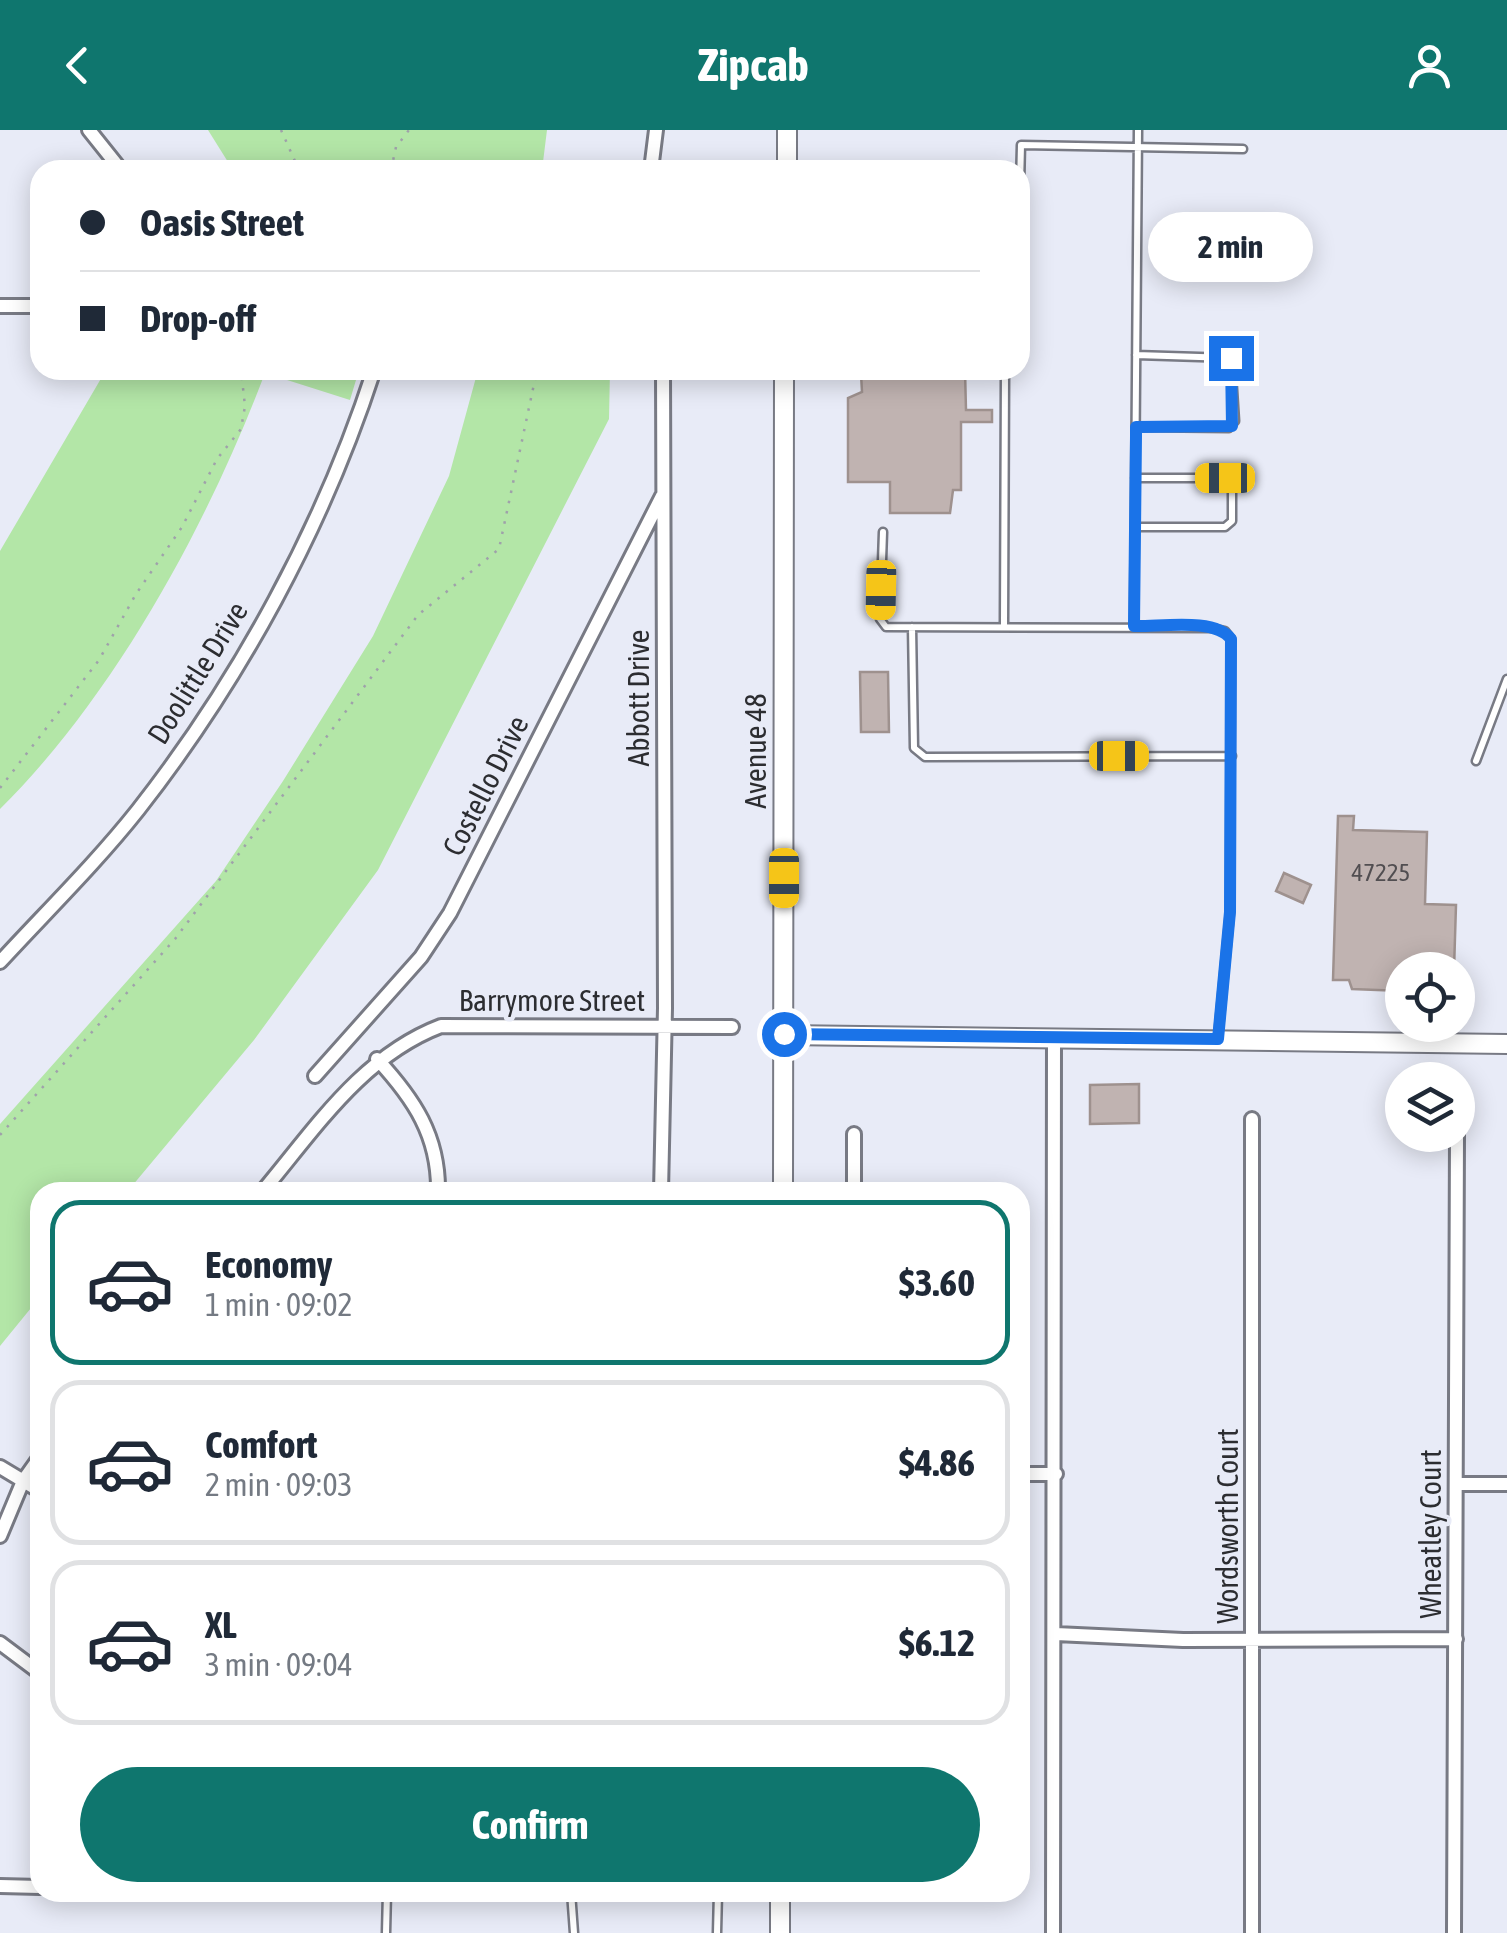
<!DOCTYPE html>
<meta charset="utf-8">
<style>
body{margin:0;font-family:"Asap Condensed",sans-serif;background:#f6f6f7;color:#1f2937;height:100vh;display:flex;flex-direction:column;font-size:38px;white-space:nowrap}
*{box-sizing:border-box;margin:0}
p{font-size:32px;color:#747a83}
.icon{flex:none;width:55px;height:55px;fill:none;stroke:currentColor;stroke-width:2;stroke-linecap:round;stroke-linejoin:round}
.map{position:relative;flex:1;overflow:hidden}
.sheet{position:absolute;left:30px;top:1052px;width:1000px;height:720px;display:flex;flex-direction:column;background:#fff;border-radius:30px;box-shadow:0 5px 25px #0003}
.sheet>*{flex:none}
.banner{position:absolute;left:30px;top:30px;width:1000px;height:220px;border-radius:30px;box-shadow:0 5px 25px #0003;display:grid;align-content:center;height:220px;padding:0 50px;background:#fff}
.buttons{position:absolute;left:1385px;top:822px;display:grid;gap:20px}
.buttons a{display:grid;place-items:center;width:90px;height:90px;border-radius:50%;background:#fff;box-shadow:0 5px 25px #0003;font-size:50px}
.end{position:absolute;width:45px;height:45px;margin:-22px;border:12px solid #1a73e8;background:#fff;box-shadow:0 0 0 5px #fff}
.from{border-radius:50%}
.bubble{position:absolute;height:70px;border-radius:35px;background:#fff;box-shadow:0 5px 25px #0003;font-size:32px;font-weight:700;line-height:70px;text-align:center}
.car{position:absolute;width:30px;height:60px;margin:-30px -15px;border-radius:12px;box-shadow:0 0 8px 2px #0007;background:linear-gradient(#f5c518 24%,#345 0 40%,#f5c518 0 76%,#345 0 86%,#f5c518 0)}
.banner b{display:flex;align-items:center;gap:35px;height:95px;font-size:38px}
.banner b+b{border-top:2px solid #e0e1e3}
.banner i{width:25px;height:25px;background:#1f2937}
ul{padding:18px 0 0;list-style:none}
li{display:flex;align-items:center;gap:30px;height:165px;margin:0 20px 15px;padding:0 30px;border:5px solid #e0e1e3;border-radius:30px}
li div{flex:1}
li b{display:block;font-size:38px}
li em{font-style:normal;font-weight:700}
li.active{border-color:#0f766e}
li>.icon{width:90px;height:90px;stroke-width:1.5}
.primary-button{display:flex;gap:20px;margin-top:auto;padding:20px 50px}
.primary-button a{flex:1;height:115px;border-radius:60px;background:#0f766e;color:#fff;font-size:40px;font-weight:700;line-height:115px;text-align:center}
header{display:flex;justify-content:space-between;align-items:center;height:130px;padding:0 50px;background:#0f766e;color:#fff;font-size:45px;font-weight:700}
.map>svg:first-child{display:block}
</style>
<header><svg class="icon" aria-label="back" viewBox="0 0 24 24"><path d="M15 5l-7 7 7 7"/></svg>Zipcab<svg class="icon" aria-label="person" viewBox="0 0 24 24"><circle cx="12" cy="8" r="4"/><path d="M4 21q1-7 8-7t8 7"/></svg></header>
<div class="map">
<svg width="1507" height="1803" viewBox="0 0 1507 1803">
<rect width="100%" height="100%" fill="#e8ebf7"/>
<!-- green -->
<path fill="#b3e6a7" d="M208,0H547L542,40H233Z
M106,240H359L350,270L265,243C208,394 115,565 0,679V421Z
M478,240H610L609,289L378,740L254,910L127,1062H40V1167L0,1216V994L216,751L283,651L373,506L449,346Z"/>
<!-- building -->
<path fill="#c0b3b1" stroke="#9e918e" stroke-width="2.5" d="M924,240H965L966,280H992V292H961V360H953L950,383H890V352H848V268L862,262L861,244H924Z
M860,542H888L889,602H861Z
M1338,686H1354L1353,700L1427,702L1425,774L1456,775L1454,840H1402V861L1352,859L1349,850H1333Z
M1284,743L1311,755L1303,773L1276,761Z
M1139,954V993L1090,994V955Z"/>
<g fill="none" stroke-linecap="round" stroke-linejoin="round">
<!-- lane casing -->
<g stroke="#787a84" stroke-width="11">
<path id="lane" d="M1020,55L1021,15L1243,19
M1136,297L1229,298L1235,291L1231,228L1136,225
M1135,397H1225L1232,391V356L1225,348H1135
M883,402L880,489L886,497L1212,498L1225,501L1231,509L1230,782L1218,908
M1004,496L1005,240
M1134,496L1138,0
M912,497L914,618L925,627L1232,626
M1476,631L1507,549
M571,1762L574,1803
M386,1803L387,1762
M717,1803L718,1762"/>
</g>
<!-- street casing -->
<g stroke="#787a84" stroke-width="18">
<path id="street" d="M89,0L121,40
M651,40L656,0
M0,176H40
M0,832C46,782 96,733 138,680C240,550 323,397 374,240
M377,929C414,969 439,1006 438,1062
M315,946L421,827L450,783L662,366
M262,1062C315,999 362,926 441,896L732,897
M661,1062L665,878L663,240
M854,1062V1004
M0,1337L40,1361
M1020,1344H1056
M1456,1354H1507
M0,1406L23,1351L40,1327
M1056,1504L1183,1510L1456,1509
M0,1513L40,1543
M0,1756L40,1757
M1053,1803L1054,908
M1252,1803V989
M1454,1803L1457,1005"/>
</g>
<!-- secondary casing -->
<g stroke="#787a84" stroke-width="22">
<path id="secondary" d="M787,40V0
M784,905L1507,914
M783,1062L784,240
M780,1803V1762"/>
</g>
<!-- path -->
<path stroke="#9fa1aa" stroke-width="2.5" stroke-dasharray="2.5 8" stroke-linecap="butt" d="M281,0L299,40
M391,40L396,17L409,0
M0,658L99,530L136,464L182,397L217,329L241,299L245,276L241,240
M0,1005L175,809L418,485L499,419L537,240"/>
<!-- lane -->
<use href="#lane" stroke="#fff" stroke-width="6"/>
<!-- street -->
<use href="#street" stroke="#fff" stroke-width="12"/>
<!-- secondary -->
<use href="#secondary" stroke="#fff" stroke-width="18"/>
</g>
<g fill="none" stroke-linecap="round" stroke-linejoin="round">
<!-- route -->
<path stroke="#1a73e8" stroke-width="12" d="M784,904L1218,909L1230,782L1231,509C1215,487 1159,497 1134,496L1136,306V297L1232,296L1231,228"/>
</g>
<g text-anchor="middle" stroke-width="9" stroke-linejoin="round" paint-order="stroke">
<!-- number labels -->
<g font-size="25" fill="#514e51">
<text x="1381" y="751">47225</text>
</g>
<!-- street labels -->
<g font-size="30" fill="#2c2d31" stroke="#e8ebf7">
<text transform="translate(198 543) rotate(-58)" y="10">Doolittle Drive</text>
<text transform="translate(639 568) rotate(-90)" y="10">Abbott Drive</text>
<text transform="translate(756 621) rotate(-90)" y="10">Avenue 48</text>
<text transform="translate(486 656) rotate(-63)" y="10">Costello Drive</text>
<text x="552" y="881">Barrymore Street</text>
<text transform="translate(1228 1396) rotate(-90)" y="10">Wordsworth Court</text>
<text transform="translate(1431 1404) rotate(-90)" y="10">Wheatley Court</text>
</g>
</g>
</svg>
<div class="buttons">
<a><svg class="icon" aria-label="locate" viewBox="0 0 24 24"><circle cx="12" cy="12" r="6"/><path d="M12 2v4M12 18v4M2 12h4M18 12h4"/></svg></a>
<a><svg class="icon" aria-label="layers" viewBox="0 0 24 24"><path d="M12 4l9 5-9 5-9-5zM3 14l9 5 9-5"/></svg></a>
</div>
<i class="end from" style="left:784px;top:904px"></i>
<i class="end" style="left:1231px;top:228px"></i>
<div class="bubble" style="left:1148px;top:82px;width:165px">2 min</div>
<i class="car" style="left:1225px;top:348px;rotate:270deg"></i>
<i class="car" style="left:881px;top:460px;rotate:181deg"></i>
<i class="car" style="left:1119px;top:626px;rotate:90deg"></i>
<i class="car" style="left:784px;top:748px;rotate:180deg"></i>
<div class="banner">
<b><i class="from"></i>Oasis Street</b>
<b><i></i>Drop-off</b>
</div>
<section class="sheet">
<ul>
<li class="active"><svg class="icon" aria-label="car" viewBox="0 0 24 24"><path d="M5 17H2v-5l4-1 3-4h7l3 4 3 1v5h-3M9 17h6M6 11h13"/><circle cx="7" cy="17" r="2"/><circle cx="17" cy="17" r="2"/></svg><div><b>Economy</b><p>1 min · 09:02</p></div><em>$3.60</em></li>
<li><svg class="icon" aria-label="car" viewBox="0 0 24 24"><path d="M5 17H2v-5l4-1 3-4h7l3 4 3 1v5h-3M9 17h6M6 11h13"/><circle cx="7" cy="17" r="2"/><circle cx="17" cy="17" r="2"/></svg><div><b>Comfort</b><p>2 min · 09:03</p></div><em>$4.86</em></li>
<li><svg class="icon" aria-label="car" viewBox="0 0 24 24"><path d="M5 17H2v-5l4-1 3-4h7l3 4 3 1v5h-3M9 17h6M6 11h13"/><circle cx="7" cy="17" r="2"/><circle cx="17" cy="17" r="2"/></svg><div><b>XL</b><p>3 min · 09:04</p></div><em>$6.12</em></li>
</ul>
<div class="primary-button"><a>Confirm</a></div>
</section>
</div>
